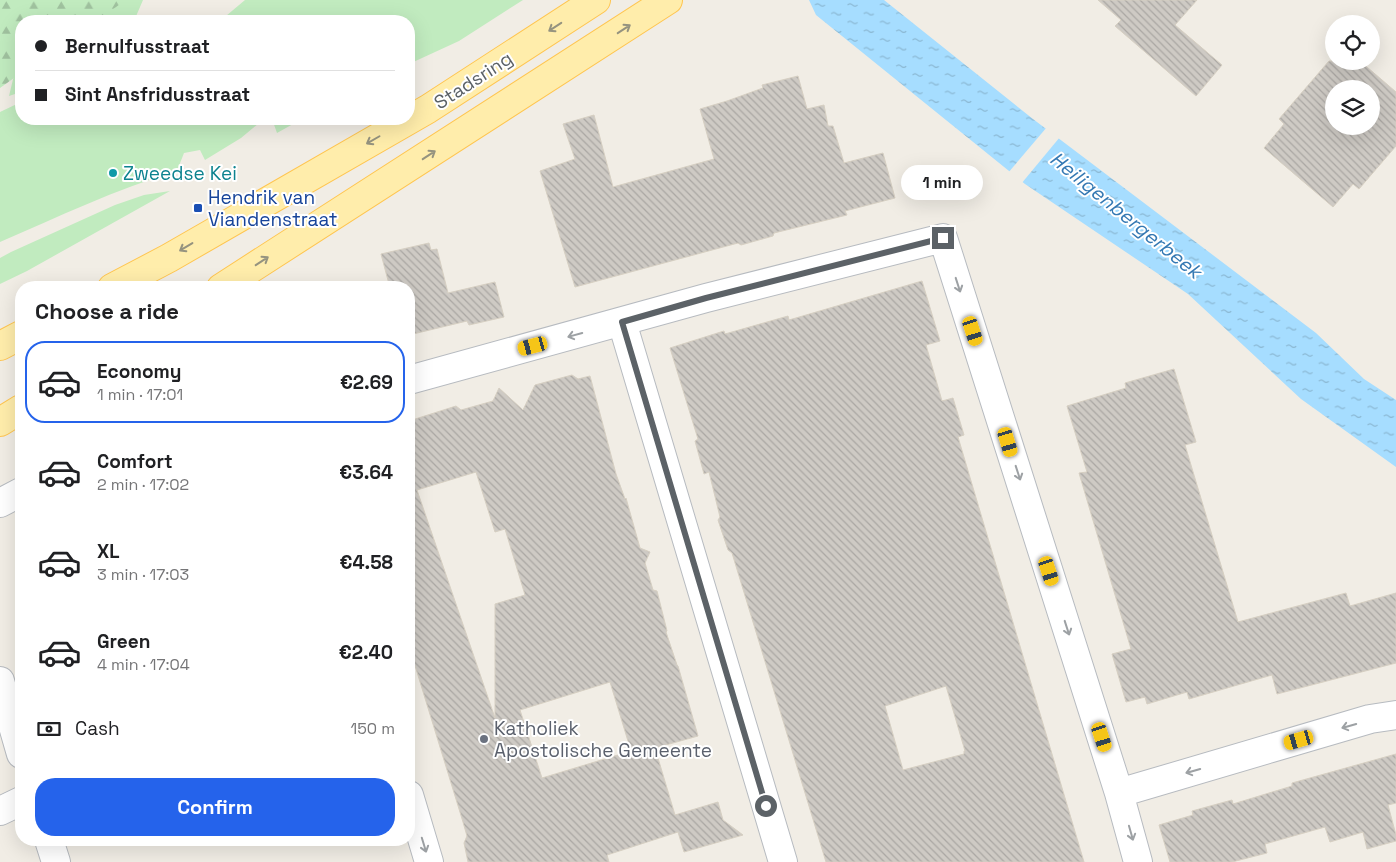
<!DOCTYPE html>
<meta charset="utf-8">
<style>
body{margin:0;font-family:"Space Grotesk",sans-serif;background:#f2f2f2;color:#202124;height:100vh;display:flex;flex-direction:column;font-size:19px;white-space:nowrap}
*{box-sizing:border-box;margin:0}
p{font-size:16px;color:#757577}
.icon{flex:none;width:28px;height:28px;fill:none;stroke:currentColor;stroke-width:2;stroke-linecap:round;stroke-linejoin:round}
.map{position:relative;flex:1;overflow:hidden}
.drawer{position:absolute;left:15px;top:281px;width:400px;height:565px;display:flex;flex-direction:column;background:#fff;border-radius:20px;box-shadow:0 5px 20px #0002}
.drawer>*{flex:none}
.hud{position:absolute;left:15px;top:15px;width:400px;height:110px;border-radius:20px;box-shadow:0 5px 20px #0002;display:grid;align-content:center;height:110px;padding:0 20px;background:#fff}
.tools{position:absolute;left:1325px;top:15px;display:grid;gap:10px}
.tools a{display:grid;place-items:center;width:55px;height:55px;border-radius:50%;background:#fff;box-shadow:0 5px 20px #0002;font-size:25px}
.end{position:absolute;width:22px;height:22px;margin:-11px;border:6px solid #5c6267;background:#fff;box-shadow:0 0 0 2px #fff}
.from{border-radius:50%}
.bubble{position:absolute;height:35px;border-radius:18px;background:#fff;box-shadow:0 5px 20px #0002;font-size:16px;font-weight:700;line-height:35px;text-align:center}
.car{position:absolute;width:15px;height:30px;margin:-15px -8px;border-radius:6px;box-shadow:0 0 4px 1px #0007;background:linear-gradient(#f5c518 24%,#345 0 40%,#f5c518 0 76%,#345 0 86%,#f5c518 0)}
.hud b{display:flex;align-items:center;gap:18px;height:48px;font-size:19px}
.hud b+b{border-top:1px solid #e0e0e0}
.hud i{width:12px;height:12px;background:#202124}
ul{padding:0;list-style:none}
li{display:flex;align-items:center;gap:15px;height:82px;margin:0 10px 8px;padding:0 10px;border:2px solid transparent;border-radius:20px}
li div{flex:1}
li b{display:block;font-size:19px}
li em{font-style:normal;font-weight:700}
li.active{border-color:#2563eb}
li>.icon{width:45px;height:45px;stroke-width:1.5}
h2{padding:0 20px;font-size:22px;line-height:60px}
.pay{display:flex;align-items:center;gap:12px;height:55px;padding:0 20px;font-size:19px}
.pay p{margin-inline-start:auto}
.button{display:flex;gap:10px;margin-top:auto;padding:10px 20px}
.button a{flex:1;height:58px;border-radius:20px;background:#2563eb;color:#fff;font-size:20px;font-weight:700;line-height:58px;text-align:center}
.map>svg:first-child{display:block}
</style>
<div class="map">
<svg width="1396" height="862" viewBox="0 0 1396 862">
<defs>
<pattern id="forest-firs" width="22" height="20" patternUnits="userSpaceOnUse" patternTransform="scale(1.25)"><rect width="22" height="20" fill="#c1ebbf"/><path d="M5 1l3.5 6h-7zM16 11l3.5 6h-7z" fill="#a0c29f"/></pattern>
<pattern id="water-ripples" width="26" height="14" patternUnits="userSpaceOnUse" patternTransform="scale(1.25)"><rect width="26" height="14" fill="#a6ddff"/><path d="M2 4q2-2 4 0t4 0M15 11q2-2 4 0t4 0" fill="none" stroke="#8ab7d2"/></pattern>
<pattern id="building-back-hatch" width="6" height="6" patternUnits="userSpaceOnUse" patternTransform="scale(1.25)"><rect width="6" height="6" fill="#cecac4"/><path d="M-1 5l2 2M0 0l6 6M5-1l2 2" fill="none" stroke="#aaa7a3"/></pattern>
</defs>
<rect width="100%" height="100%" fill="#f1ede5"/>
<!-- grass -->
<path fill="#c1ebbf" d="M106,0H143L134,21H90Z
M245,0H523L459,41L409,64V21H220Z
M21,67V92L9,96L15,71Z
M21,102V119H264L241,138L205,160L200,150L184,153L177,171C116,189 58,217 0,242V112Z
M272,119H302L277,133Z
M170,191L27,271L0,284V258L11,252L115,205L144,195Z"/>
<!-- forest -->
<path fill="url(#forest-firs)" d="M0,0H126L96,21H21V73L0,88Z"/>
<!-- water -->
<path fill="url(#water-ripples)" d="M809,0H884L1033,119L1316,333L1364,379L1396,400V467L1301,399L1188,294L1025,184L816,15Z"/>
<!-- pier -->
<path fill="#f1ede5" d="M1047,127L1060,137L1021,184L1008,173Z"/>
<!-- building -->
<path fill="url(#building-back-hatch)" stroke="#d6cfc2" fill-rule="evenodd" d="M1098,0H1197L1175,25L1222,65L1196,96L1115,26L1121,20Z
M1329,61H1360L1396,92V146L1359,189L1353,184L1333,207L1264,148L1284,124L1279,119ZM1334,89H1371V126H1334Z
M798,76L807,109L824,105L828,126H833L844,163L883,153L895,198L845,211L847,215L774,233L773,236L741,245L738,243L575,287L540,171L575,159L563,124L594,115L613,187L714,159L700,109L727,101L763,88L762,85Z
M429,243L431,250L437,249L448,293L495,282L504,317L469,325L467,321L409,335V288H390L381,254Z
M922,281L940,341L926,345L942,401L953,398L964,435L958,437L1084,862H826L732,553L728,550L718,520L720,517L709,472L704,474L695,441L698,439L670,348L724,331L725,334L788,316L789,320ZM946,686L965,751H964V754L903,770L885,706Z
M1174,369L1196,442L1185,445L1238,622L1346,593L1350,606L1396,593V663L1277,694L1272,675L1189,699L1187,692L1147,704L1145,697L1126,702L1112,654L1131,649L1079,473L1087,472L1067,406L1126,388L1125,383Z
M572,375L578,379L590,376L616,474L625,499L626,498L640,548L650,552L645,563L653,590L657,591L667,631L666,632L677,665L678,666L698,736L655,748L675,815L718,802L723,820L743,835L684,852L678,832L607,855L609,862H468L464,843L467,836L463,822L409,646V421L456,406L461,410L493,401L499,388L523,410L535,385ZM476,472L495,532L505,529L525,595L495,604V718L417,490ZM610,682L631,751L542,778L520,710Z
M1396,754V803L1388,805L1396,835V841L1367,849L1363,832L1330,842L1325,827L1265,844L1267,853L1232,862H1170L1159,825L1193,815L1192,811L1232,800L1233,804L1292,786V783Z"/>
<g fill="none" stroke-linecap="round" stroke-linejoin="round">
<!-- minor casing -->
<g stroke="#b7bbc0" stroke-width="30">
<path id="minor" d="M622,322L783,862
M409,380L706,298L943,238L1119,793L1138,862
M0,503L21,492
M0,681L21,754
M1119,793L1370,719L1396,715
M409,795L429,862
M0,811L21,801
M49,840L56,862"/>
</g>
<!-- major casing -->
<g stroke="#ffc54f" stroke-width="30">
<path id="major" d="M112,288L169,258L428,109L596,0
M221,288L668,0
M0,346L21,335
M0,422L21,409"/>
</g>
<!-- minor -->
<use href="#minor" stroke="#fff" stroke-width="28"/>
<!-- major -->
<use href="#major" stroke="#ffedab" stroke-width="28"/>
</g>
<!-- one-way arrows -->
<defs><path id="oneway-shaft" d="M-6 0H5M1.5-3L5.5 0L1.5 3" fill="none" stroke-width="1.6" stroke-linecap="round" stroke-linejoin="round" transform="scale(1.25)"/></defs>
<g stroke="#95937f">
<use href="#oneway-shaft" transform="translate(555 27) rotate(147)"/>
<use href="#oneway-shaft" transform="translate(624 29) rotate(-33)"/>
<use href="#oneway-shaft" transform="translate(373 140) rotate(150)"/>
<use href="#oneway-shaft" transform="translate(429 155) rotate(-33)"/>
<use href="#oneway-shaft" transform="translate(186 247) rotate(149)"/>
<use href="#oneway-shaft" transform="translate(262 261) rotate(-33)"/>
</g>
<g stroke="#9da1a4">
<use href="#oneway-shaft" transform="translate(958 285) rotate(72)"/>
<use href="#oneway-shaft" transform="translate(575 335) rotate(165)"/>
<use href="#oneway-shaft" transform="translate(1018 473) rotate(72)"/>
<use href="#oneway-shaft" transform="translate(1067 628) rotate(72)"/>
<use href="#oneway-shaft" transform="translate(1349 726) rotate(164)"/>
<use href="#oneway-shaft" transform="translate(1193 771) rotate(164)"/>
<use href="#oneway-shaft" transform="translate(1131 833) rotate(74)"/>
<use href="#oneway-shaft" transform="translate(424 845) rotate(73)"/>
</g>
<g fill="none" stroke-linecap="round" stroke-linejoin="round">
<!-- route -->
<path stroke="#5c6267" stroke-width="6" d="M766,806L622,322L706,298L943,238"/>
</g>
<!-- markers -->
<circle fill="#0f9aa8" stroke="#fff" stroke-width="2" cx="113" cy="173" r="5"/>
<rect fill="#1a4fb4" stroke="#fff" stroke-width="2" x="193" y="203" width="10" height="10" rx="2.5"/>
<circle fill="#6b7280" stroke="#fff" stroke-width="2" cx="484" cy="739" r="5"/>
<g text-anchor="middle" stroke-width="4" stroke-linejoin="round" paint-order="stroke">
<!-- street labels -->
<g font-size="19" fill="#5c6267" stroke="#fff">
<text transform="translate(473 80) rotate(-33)" y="7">Stadsring</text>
</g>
<!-- culture labels -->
<g font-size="19" fill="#0d838f" stroke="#fff" text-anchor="start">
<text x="123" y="180">Zweedse Kei</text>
</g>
<!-- transit labels -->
<g font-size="19" fill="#164399" stroke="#fff" text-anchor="start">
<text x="208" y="204">Hendrik van<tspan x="208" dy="22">Viandenstraat</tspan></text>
</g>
<!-- worship labels -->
<g font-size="19" fill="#5b616d" stroke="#fff" text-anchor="start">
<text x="494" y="735">Katholiek<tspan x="494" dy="22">Apostolische Gemeente</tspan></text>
</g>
<!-- water labels -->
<g font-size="20" font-style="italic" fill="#3579b3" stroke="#fff">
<text transform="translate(1126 215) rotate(39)" y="7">Heiligenbergerbeek</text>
</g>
</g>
</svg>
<div class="tools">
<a><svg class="icon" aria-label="locate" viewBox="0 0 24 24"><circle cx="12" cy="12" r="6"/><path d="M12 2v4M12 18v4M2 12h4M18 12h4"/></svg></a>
<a><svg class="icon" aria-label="layers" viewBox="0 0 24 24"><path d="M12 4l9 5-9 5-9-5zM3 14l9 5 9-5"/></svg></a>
</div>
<i class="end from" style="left:766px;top:806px"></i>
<i class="end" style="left:943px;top:238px"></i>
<div class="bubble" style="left:901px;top:165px;width:82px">1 min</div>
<i class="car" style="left:973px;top:331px;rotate:162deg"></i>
<i class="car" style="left:533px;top:346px;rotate:255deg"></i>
<i class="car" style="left:1008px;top:442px;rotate:163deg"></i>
<i class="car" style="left:1049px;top:571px;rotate:162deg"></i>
<i class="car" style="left:1102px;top:737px;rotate:162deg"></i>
<i class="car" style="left:1299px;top:740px;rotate:254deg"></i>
<div class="hud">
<b><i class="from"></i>Bernulfusstraat</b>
<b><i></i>Sint Ansfridusstraat</b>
</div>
<section class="drawer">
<h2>Choose a ride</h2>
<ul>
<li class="active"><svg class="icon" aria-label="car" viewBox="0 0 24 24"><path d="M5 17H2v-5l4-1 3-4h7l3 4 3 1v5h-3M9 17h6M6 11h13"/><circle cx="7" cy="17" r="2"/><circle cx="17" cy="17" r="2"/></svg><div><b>Economy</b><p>1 min · 17:01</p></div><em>€2.69</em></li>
<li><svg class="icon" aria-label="car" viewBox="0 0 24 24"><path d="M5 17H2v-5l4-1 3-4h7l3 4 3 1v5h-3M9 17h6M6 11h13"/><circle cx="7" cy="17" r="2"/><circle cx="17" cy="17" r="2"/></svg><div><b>Comfort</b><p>2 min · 17:02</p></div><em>€3.64</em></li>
<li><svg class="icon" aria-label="car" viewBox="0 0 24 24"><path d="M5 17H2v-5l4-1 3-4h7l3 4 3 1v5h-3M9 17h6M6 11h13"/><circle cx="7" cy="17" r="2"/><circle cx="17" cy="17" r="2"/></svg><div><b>XL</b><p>3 min · 17:03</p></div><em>€4.58</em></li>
<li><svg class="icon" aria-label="car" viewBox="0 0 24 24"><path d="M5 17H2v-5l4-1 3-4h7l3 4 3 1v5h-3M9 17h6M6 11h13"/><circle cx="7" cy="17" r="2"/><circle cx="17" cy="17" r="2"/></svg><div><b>Green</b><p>4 min · 17:04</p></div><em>€2.40</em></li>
</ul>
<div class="pay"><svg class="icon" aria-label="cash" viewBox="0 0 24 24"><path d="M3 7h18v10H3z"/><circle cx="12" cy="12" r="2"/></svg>Cash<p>150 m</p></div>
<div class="button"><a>Confirm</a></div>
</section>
</div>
